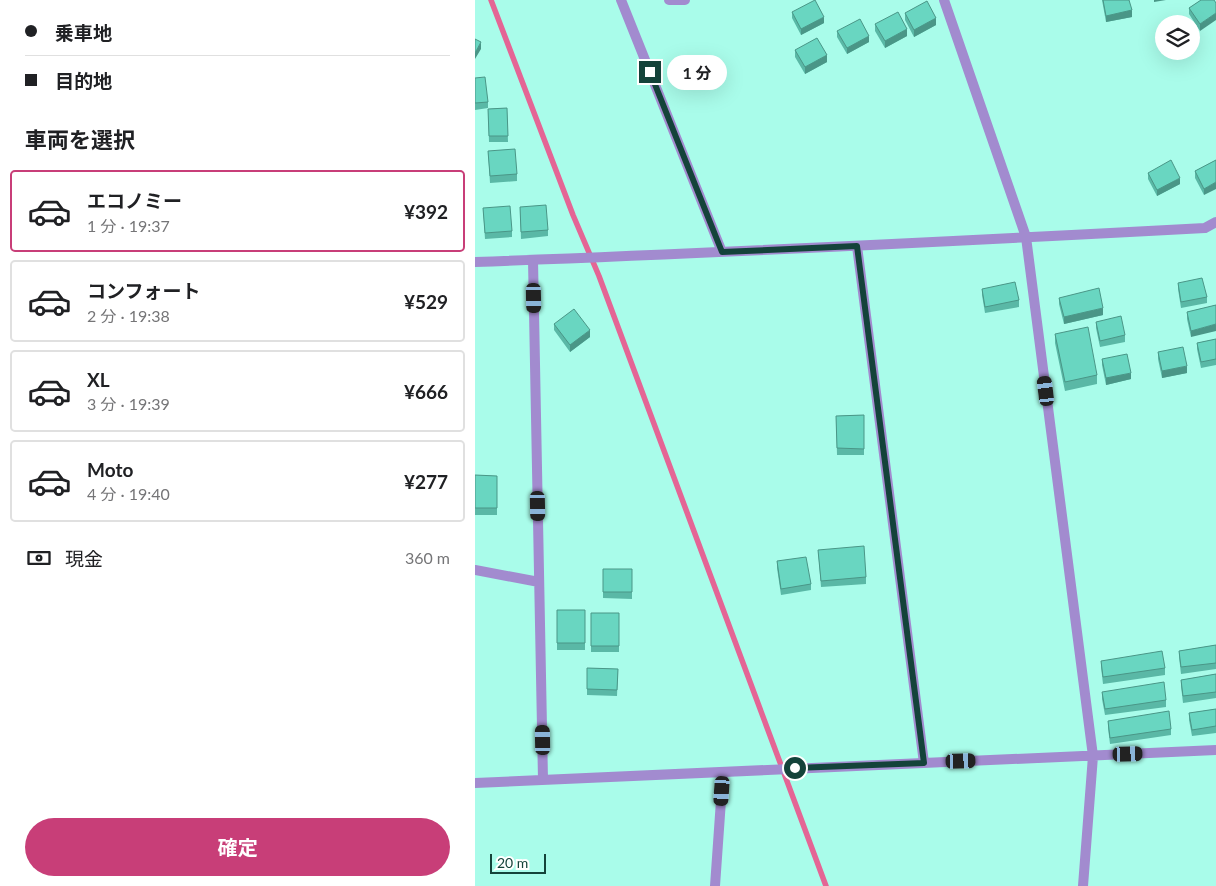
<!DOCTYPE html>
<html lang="ja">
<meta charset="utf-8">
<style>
body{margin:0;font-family:Lato,"Noto Sans JP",sans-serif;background:#f2f2f2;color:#202124;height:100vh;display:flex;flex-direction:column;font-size:19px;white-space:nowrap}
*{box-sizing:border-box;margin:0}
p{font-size:16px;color:#757577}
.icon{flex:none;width:28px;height:28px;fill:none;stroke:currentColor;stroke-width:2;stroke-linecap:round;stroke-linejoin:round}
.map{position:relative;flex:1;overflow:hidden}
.sheet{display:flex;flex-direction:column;background:#fff;width:475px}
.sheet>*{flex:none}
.hud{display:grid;align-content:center;height:110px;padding:0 25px;background:#fff}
.buttons{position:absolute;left:680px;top:15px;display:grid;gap:10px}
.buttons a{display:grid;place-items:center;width:45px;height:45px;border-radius:50%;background:#fff;box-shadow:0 5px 20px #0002;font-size:25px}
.scale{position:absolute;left:15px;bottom:12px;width:56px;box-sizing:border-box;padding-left:5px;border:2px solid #14433a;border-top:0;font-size:14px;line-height:18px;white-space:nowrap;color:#14433a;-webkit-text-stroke:4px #fff;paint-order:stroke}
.end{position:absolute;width:22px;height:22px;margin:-11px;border:6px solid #14433a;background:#fff;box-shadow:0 0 0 2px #fff}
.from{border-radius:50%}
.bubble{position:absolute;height:35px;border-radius:18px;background:#fff;box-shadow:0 5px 20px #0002;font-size:16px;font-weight:700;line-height:35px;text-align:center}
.car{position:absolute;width:15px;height:30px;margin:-15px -8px;border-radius:6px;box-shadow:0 0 4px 1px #0007;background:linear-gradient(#222 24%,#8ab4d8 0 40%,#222 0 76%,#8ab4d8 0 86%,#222 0)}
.hud b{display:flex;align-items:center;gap:18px;height:48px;font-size:19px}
.hud b+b{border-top:1px solid #e0e0e0}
.hud i{width:12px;height:12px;background:#202124}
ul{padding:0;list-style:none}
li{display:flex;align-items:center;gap:15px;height:82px;margin:0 10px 8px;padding:0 15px;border:2px solid #e0e0e0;border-radius:5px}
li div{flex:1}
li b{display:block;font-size:19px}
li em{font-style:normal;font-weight:700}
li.on{border-color:#c83e78}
li>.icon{width:45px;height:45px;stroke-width:1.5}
h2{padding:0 25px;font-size:22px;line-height:60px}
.pay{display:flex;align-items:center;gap:12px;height:55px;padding:0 25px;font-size:19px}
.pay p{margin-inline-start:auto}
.primary-button{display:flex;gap:10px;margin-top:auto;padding:10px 25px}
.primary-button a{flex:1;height:58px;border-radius:30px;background:#c83e78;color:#fff;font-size:20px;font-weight:700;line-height:58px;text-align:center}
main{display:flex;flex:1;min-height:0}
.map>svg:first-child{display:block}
</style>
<main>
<section class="sheet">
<div class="hud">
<b><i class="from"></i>乗車地</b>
<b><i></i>目的地</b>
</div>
<h2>車両を選択</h2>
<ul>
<li class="on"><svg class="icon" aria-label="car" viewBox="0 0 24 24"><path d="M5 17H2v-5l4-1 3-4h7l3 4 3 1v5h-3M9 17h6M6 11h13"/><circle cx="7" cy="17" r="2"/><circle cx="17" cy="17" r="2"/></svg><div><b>エコノミー</b><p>1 分 · 19:37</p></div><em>¥392</em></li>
<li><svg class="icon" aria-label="car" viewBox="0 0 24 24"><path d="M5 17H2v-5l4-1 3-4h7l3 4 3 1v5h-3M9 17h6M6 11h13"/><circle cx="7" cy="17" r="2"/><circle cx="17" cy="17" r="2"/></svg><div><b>コンフォート</b><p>2 分 · 19:38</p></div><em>¥529</em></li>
<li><svg class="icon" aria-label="car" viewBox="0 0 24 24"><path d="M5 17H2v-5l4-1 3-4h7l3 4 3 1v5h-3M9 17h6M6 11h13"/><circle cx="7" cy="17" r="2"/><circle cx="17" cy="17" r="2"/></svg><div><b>XL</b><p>3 分 · 19:39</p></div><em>¥666</em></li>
<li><svg class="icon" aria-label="car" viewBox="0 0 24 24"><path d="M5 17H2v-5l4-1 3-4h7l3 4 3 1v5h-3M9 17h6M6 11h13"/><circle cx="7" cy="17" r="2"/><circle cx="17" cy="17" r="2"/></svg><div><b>Moto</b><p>4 分 · 19:40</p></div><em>¥277</em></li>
</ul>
<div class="pay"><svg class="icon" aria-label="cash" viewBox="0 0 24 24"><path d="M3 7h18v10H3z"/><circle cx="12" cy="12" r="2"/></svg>現金<p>360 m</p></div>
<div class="primary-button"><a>確定</a></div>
</section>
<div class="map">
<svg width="741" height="886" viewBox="0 0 741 886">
<rect width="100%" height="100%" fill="#a9fcea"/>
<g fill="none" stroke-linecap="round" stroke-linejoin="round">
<!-- stream -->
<path stroke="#e46595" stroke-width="5.5" d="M16,0L98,215L124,276L351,886"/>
<!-- minor -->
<path stroke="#a28bcf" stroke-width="10" d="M146,0L247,252
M194,0H210
M469,0L551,237L618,756L608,886
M382,246L449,763
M58,260L68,780
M0,262C244,253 487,241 730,228L741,222
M0,570L64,582
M0,783L741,750
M240,886L248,772"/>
</g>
<!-- wall -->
<path fill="#5ab8a6" d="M627,0H654L657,17L631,22Z
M726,0L725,31L714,14V8Z
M317,12L349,23L326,35L317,18Z
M430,13L461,25L439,37L430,20Z
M400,24L432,36L410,48L400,31Z
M362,31L394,42L372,54L362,37Z
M320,50L352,62L330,74L320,57Z
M0,78L13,102V108L0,110Z
M32,108L33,142H14L13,109Z
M13,151L42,174V181L15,183Z
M741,160L729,195L720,178V171Z
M673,173L705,184L682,196L673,179Z
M45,207L73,230V236L46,239Z
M8,208L37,231V237L10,239Z
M703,283L732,297V303L706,308L703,289Z
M507,289L544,300V307L510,313L507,295Z
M584,298L628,315L589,324L584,304Z
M741,305L716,337L712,319V312Z
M621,322L650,335V342L625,347L621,328Z
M79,324L115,337L95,352L79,330Z
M580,334L622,375V384L590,391L580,343Z
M741,339V365L726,368L722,349V343Z
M683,352L712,373L687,378L683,359Z
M627,359L656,379L631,385L627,365Z
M389,415V455H362L361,416Z
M0,475L22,476V515H0Z
M343,550L391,577V584L346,587Z
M302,561L336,584V590L306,595L302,568Z
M128,569H157V599L128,598Z
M82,610H110V650H82Z
M116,613H144V652H116Z
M741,645V669L706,674L704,657V651Z
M626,661L690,668V675L628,684L626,667Z
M112,668L143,669L142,696L112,695Z
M741,674V698L708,703L706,686V680Z
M627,692L691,700V707L630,715L627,699Z
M741,709V733L717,736L714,720V713Z
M633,721L696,729V735L635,744L633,728Z"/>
<!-- shaded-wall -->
<path fill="#4a9687" d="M679,0H691L679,2Z
M657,10V17L631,22V16Z
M741,13V20L725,31V24Z
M349,17V23L326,35V29Z
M461,18V25L439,37V30Z
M432,29V36L410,48V41Z
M394,36V42L372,54V48Z
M6,42V49L0,59V53Z
M352,55V62L330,74V67Z
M705,178V184L682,196V190Z
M741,182V189L729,195V189Z
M628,308V315L589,324V317Z
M741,324V331L716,337V331Z
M115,330V337L95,352V345Z
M712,366V373L687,378V371Z
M656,373V379L631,385V378Z"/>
<!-- building -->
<path fill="#69d6c1" stroke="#4a9687" d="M340,0L349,17L326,29L317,12Z
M628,0H654L657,10L631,16Z
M726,0H739L741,3V13L725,24L714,8Z
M452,1L461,18L439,30L430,13Z
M423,12L432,29L410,41L400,24Z
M385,19L394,36L372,48L362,31Z
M342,38L352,55L330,67L320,50Z
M0,39L6,42L0,53Z
M10,77L13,102L0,103V78Z
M32,108L33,136H14L13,109Z
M40,149L42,174L15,176L13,151Z
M696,160L705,178L682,190L673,173Z
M741,160V182L729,189L720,171Z
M71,205L73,230L46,232L45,207Z
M35,206L37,231L10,233L8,208Z
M727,278L732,297L706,302L703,283Z
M540,282L544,300L510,307L507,289Z
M624,288L628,308L589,317L584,298Z
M741,305V324L716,331L712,312Z
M99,309L115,330L95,345L79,324Z
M646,316L650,335L625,341L621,322Z
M613,327L622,375L590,382L580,334Z
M741,339V359L726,362L722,343Z
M708,347L712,366L687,371L683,352Z
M652,354L656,373L631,378L627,359Z
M389,415V449L362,448L361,416Z
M0,475L22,476V508H0Z
M389,546L391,577L346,581L343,550Z
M331,557L336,584L306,589L302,561Z
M128,569H157V592H128Z
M82,610H110V643H82Z
M116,613H144V646H116Z
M741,645V663L706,667L704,651Z
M687,651L690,668L628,677L626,661Z
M112,668L143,669L142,690L112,689Z
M741,674V692L708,696L706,680Z
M689,682L691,700L630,709L627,692Z
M741,709V726L717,730L714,713Z
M694,711L696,729L635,738L633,721Z"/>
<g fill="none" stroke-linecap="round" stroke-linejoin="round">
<!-- route -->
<path stroke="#14433a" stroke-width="6" d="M175,72L247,252L382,246L449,763L320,768"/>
</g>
</svg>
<div class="buttons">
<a><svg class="icon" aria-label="layers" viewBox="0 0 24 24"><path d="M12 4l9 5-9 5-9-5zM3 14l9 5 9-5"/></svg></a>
</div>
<div class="scale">20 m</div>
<i class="end from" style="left:320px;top:768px"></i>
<i class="end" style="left:175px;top:72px"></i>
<div class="bubble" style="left:192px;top:55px;width:60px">1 分</div>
<i class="car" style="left:59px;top:298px;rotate:179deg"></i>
<i class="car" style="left:571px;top:391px;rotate:353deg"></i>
<i class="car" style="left:63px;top:506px;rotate:179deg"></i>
<i class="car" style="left:68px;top:740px;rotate:359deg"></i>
<i class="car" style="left:653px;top:754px;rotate:88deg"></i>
<i class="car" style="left:486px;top:761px;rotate:88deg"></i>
<i class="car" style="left:247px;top:791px;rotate:184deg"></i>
</div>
</main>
